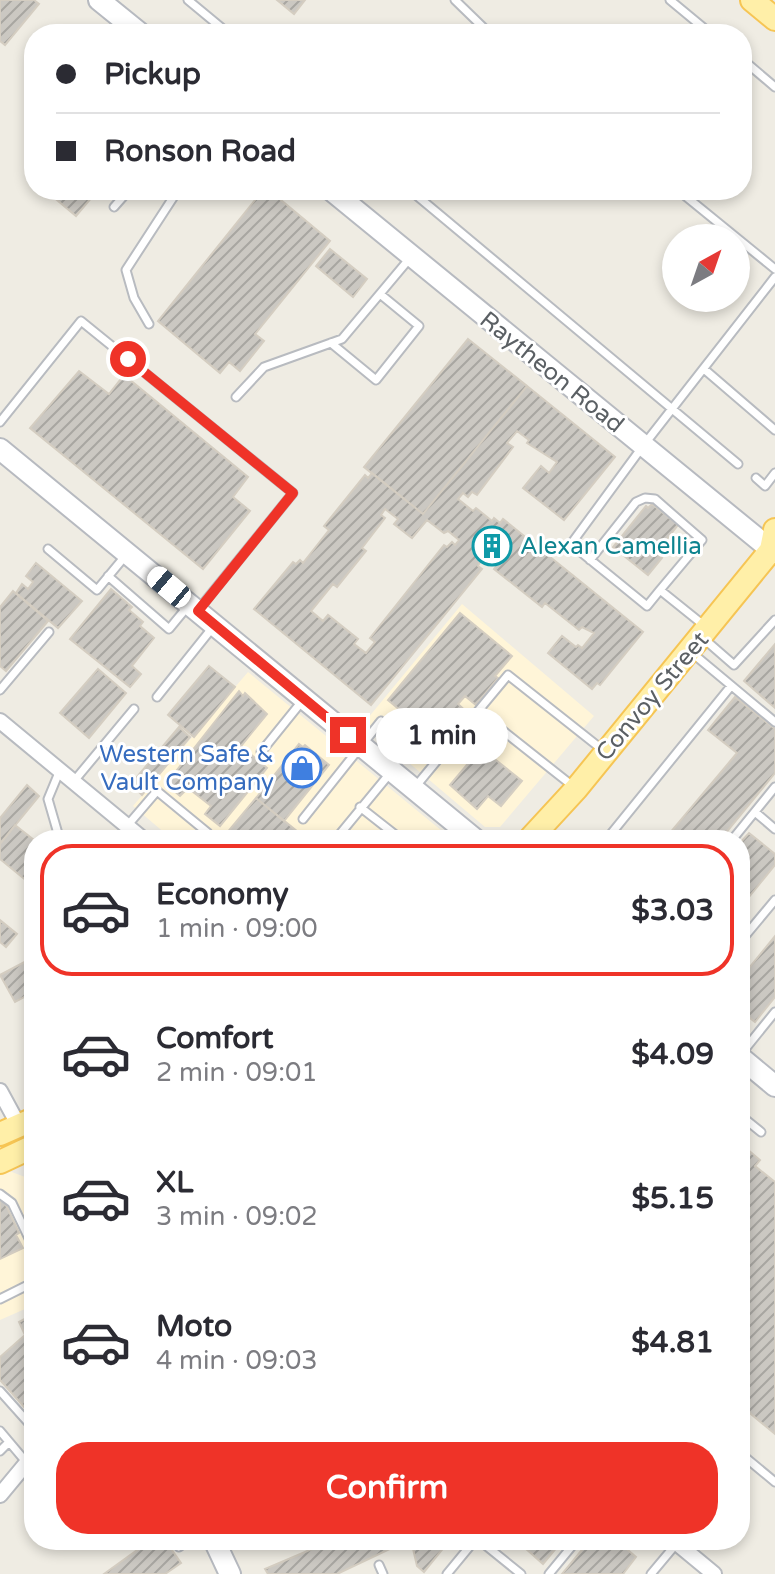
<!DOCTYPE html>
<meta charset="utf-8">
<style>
body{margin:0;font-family:"Varela Round",sans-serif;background:#f7f7f7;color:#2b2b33;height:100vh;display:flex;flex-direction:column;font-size:30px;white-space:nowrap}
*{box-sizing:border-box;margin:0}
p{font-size:26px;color:#7c7c81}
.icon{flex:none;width:44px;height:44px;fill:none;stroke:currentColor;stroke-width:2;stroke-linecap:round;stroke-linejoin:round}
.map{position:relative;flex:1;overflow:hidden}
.details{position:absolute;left:24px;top:830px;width:726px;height:720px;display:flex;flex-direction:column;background:#fff;border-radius:32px;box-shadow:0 4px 12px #0003}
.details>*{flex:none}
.banner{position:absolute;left:24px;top:24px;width:728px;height:176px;border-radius:32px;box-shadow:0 4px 12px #0003;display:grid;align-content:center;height:176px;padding:0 32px;background:#fff}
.needle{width:52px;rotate:40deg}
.controls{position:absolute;left:662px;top:224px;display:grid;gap:16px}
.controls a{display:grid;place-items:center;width:88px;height:88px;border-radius:50%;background:#fff;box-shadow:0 4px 12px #0003;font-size:40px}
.end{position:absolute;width:36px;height:36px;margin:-18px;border:10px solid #ef3328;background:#fff;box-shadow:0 0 0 4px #fff}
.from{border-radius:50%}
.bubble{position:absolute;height:56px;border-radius:28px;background:#fff;box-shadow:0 4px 12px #0003;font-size:26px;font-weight:800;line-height:56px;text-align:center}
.car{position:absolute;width:24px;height:48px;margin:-24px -12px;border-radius:10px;box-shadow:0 0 6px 2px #0007;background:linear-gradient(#fff 24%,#345 0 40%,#fff 0 76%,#345 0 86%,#fff 0)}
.banner b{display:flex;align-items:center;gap:28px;height:76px;font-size:30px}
.banner b+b{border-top:2px solid #e1e1e2}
.banner i{width:20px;height:20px;background:#2b2b33}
ul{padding:14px 0 0;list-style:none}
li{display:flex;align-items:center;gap:24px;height:132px;margin:0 16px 12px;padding:0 16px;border:4px solid transparent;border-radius:32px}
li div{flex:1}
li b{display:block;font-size:30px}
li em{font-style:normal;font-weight:800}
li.active{border-color:#ef3328}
li>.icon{width:72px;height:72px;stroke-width:1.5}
.action{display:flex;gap:16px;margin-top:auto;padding:16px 32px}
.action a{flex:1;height:92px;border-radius:32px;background:#ef3328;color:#fff;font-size:32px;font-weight:800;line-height:92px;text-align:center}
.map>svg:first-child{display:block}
</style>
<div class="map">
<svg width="775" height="1574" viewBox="0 0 775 1574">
<defs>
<pattern id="building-hatch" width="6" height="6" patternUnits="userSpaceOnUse" patternTransform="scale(2)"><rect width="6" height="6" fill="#cbc8c2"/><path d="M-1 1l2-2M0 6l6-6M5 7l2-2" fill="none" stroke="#a8a6a1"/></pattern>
</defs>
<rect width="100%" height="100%" fill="#efece3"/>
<!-- commercial -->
<path fill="#fff5d8" d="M462,604L594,716L500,827H485L363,724Z
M248,672L453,840H173L133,806Z
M4,1169L25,1177L34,1197V1305L0,1320V1171Z"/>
<!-- building -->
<path fill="url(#building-hatch)" stroke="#d4cdc1" stroke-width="2" fill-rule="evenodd" d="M0,0H34L39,4L5,45L0,41Z
M277,0H305L294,14Z
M45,190H98L76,216Z
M263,190H269L330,241L255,334L264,341L240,371L229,362L220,373L158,321Z
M330,249L367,279L353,297L316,266Z
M468,339L527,386L423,514L364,467Z
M79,371L109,394L124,375L248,477L233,497L250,511L203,569L30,428Z
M527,386L615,457L564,520L523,488L541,466L549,473L557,462L527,443L529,440L517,431L507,443L513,447L477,495L472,492L468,497L463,493L458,499L473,511L476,508L492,521L494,518L500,523L503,519L643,632L600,685L597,683L592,689L548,653L562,636L576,647L578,645L582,648L594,633L582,627L579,630L545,603L542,607L494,569L497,565L484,553L478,566L482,569L371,705L254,609L293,562L296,564L300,560L303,563L329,530L324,526L365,475L368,478L372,473L423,514ZM385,509L398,519L394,524L412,538L427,520L444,533L448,531L459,540L455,545L452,542L447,547L444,545L370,638L375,642L366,653L354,644L358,639L328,615L323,621L311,611L333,584L337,587L366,551L362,548L385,518L381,515Z
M652,504L678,525L656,553L662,558L648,575L613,547L646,506L648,508Z
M36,563L82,601L58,628L16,593L22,584L28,589L33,582L26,576Z
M111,589L132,607L129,610L143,622L140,626L154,638L132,666L141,674L130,687L70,639Z
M13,591L48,621L6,671L0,666V607Z
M460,613L512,656L495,676L498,678L476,705L465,696L458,704L469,714L447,740L440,733L435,739L388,700Z
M775,644V708L744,681Z
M209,666L235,687L194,737L168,715Z
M98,669L126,693L89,738L60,713Z
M239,691L243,696L245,693L267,714L241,746L267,768L220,826L205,814L211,806L188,788L180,796L166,784Z
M735,697L775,729V773L720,840H664L737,753L708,730Z
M179,727L190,737L142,795L131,784Z
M299,744L303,747L305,745L329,765L284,821L256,798Z
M481,748L522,781L501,806L488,796L477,809L450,785Z
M27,785L39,796L0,844V818Z
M256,798L308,840H280L271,832L264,840H221Z
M15,825L34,840V887L0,859V844Z
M749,833L775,854V865L740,908V843Z
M0,920L17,934L6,947L0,942Z
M775,936V997L755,1022L740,1010V979Z
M34,957V992L15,1002L0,975Z
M740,1143L760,1160L755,1166L775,1182V1434L740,1405Z
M0,1200L5,1203L19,1233L16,1235L23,1248L0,1259Z
M34,1314V1402L26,1409L0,1380V1357L25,1335L19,1322Z
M151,1540H165L181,1563L165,1574H104Z
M333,1540H391L394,1547L337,1574H268L265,1569Z
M411,1540H448L449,1541L424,1572L417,1566Z
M516,1540H563L543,1564Z
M590,1540H616L636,1557L623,1574H562Z"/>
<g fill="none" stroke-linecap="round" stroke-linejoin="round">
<!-- lane casing -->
<g stroke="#b8bbc0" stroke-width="11">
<path id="lane" d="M188,0L229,34
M455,0L490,34
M670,0L711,34
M742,59L775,87
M410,190L738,464
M678,190L775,269
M114,207L129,190
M149,324L134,298L126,270L178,190
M331,343L376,380L419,326L380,294
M704,369L775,430
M236,397L264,367L342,339L410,258
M0,422L81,321L293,493L199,609
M756,478L765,486L775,473
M48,549L97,590L126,555
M590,560L636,502L645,498L655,499L702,540L660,590
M108,576L169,629L188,606
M706,627L660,590L647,606L571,544L643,446L775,277
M703,638L734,665L775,620
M691,652L775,722
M0,690L49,632
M157,697L213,627
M261,752L303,700
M74,781L134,709
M416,786L478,711
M574,787L478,711L508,675L604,751
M360,807L402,840
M755,812L775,829
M303,819L381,721L435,763
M127,826L157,791L208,833L202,840
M59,837L48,799L60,770
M335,840L391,772
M606,840L731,686
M732,840L775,787
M740,942L775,900
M741,1054L775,1012
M740,1115L761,1132
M0,1194L12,1203L34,1249
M0,1299L34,1282
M0,1391L34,1429
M0,1431L27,1463
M0,1451L9,1442
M740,1453L775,1482
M262,1540H264
M479,1540L521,1574
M219,1546L232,1540
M179,1547L189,1540
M379,1565L383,1574
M447,1574L475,1540
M549,1574L577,1540
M651,1574L677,1543"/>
</g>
<!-- street casing -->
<g stroke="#b8bbc0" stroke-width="18">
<path id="street" d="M0,721L144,840
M0,1091L19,1126
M0,1495L34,1454
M673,1540L714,1574"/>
</g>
<!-- secondary casing -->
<g stroke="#b7bac0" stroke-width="24">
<path id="secondary" d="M99,0L141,34
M331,190L775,553
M0,449L476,840
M740,1057L775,1086
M214,1540L230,1574"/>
</g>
<!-- primary casing -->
<g stroke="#f6c554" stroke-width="26">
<path id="primary" d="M752,0L775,19
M529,840L576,789L771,550L775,530
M0,1134L34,1119
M0,1162L34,1146"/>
</g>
<!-- lane -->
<use href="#lane" stroke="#fff" stroke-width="7"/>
<!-- street -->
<use href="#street" stroke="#fff" stroke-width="14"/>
<!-- secondary -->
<use href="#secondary" stroke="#fff" stroke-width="20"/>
<!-- primary -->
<use href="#primary" stroke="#ffefa8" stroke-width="22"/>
</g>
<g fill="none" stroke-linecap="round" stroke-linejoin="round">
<!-- route -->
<path stroke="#ef3328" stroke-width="10" d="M128,359L293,493L198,611L348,735"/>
</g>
<!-- icons -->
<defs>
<g id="building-ring" transform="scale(2)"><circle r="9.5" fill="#fff" stroke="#0f9aa8" stroke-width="1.5"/><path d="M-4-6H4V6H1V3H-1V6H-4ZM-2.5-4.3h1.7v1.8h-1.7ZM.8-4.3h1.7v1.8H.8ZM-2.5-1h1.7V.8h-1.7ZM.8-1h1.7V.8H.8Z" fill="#0f9aa8"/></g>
<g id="shop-ring" transform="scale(2)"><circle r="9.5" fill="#fff" stroke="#3f7fe0" stroke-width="1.5"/><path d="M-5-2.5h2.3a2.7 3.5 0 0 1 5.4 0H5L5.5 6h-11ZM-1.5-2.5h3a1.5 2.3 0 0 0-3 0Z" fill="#3f7fe0"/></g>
</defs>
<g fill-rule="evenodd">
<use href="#building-ring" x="492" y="546"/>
<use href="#shop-ring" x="302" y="768"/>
</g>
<g text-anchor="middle" stroke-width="6" stroke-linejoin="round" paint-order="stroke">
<!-- street labels -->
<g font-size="24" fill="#5b6064" stroke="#fff">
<text transform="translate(552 372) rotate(39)" y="8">Raytheon Road</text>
<text transform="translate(652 696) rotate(-50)" y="8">Convoy Street</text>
</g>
<!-- culture labels -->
<g font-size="24" fill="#0d838f" stroke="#fff" text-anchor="start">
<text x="520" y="554">Alexan Camellia</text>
</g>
<!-- shop labels -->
<g font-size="24" fill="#366cbe" stroke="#fff" text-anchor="end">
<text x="274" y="762">Western Safe &amp;<tspan x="274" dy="28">Vault Company</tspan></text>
</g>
</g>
</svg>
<div class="controls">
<a><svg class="needle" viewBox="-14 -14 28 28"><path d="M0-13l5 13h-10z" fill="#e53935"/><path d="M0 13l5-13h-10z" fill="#7c7c81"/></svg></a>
</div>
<i class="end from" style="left:128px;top:359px"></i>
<i class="end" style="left:348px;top:735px"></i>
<div class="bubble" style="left:376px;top:708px;width:132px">1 min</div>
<i class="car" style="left:169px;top:587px;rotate:310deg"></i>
<div class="banner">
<b><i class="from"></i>Pickup</b>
<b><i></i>Ronson Road</b>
</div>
<section class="details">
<ul>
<li class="active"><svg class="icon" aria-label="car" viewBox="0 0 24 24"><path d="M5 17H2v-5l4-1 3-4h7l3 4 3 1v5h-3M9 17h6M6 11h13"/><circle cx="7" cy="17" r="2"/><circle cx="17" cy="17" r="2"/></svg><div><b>Economy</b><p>1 min · 09:00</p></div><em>$3.03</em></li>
<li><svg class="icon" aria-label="car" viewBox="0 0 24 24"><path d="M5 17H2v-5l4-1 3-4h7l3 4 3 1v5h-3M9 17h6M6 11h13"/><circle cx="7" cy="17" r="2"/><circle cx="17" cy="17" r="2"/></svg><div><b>Comfort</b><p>2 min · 09:01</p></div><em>$4.09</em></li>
<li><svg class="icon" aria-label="car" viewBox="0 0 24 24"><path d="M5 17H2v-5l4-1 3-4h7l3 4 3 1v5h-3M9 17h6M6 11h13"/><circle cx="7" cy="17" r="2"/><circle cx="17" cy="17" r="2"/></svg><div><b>XL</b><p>3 min · 09:02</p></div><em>$5.15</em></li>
<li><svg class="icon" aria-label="car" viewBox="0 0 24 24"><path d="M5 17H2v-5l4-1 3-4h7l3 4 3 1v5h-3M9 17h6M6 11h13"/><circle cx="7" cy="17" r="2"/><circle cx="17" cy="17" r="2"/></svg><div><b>Moto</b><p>4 min · 09:03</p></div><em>$4.81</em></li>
</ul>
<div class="action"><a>Confirm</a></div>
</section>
</div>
